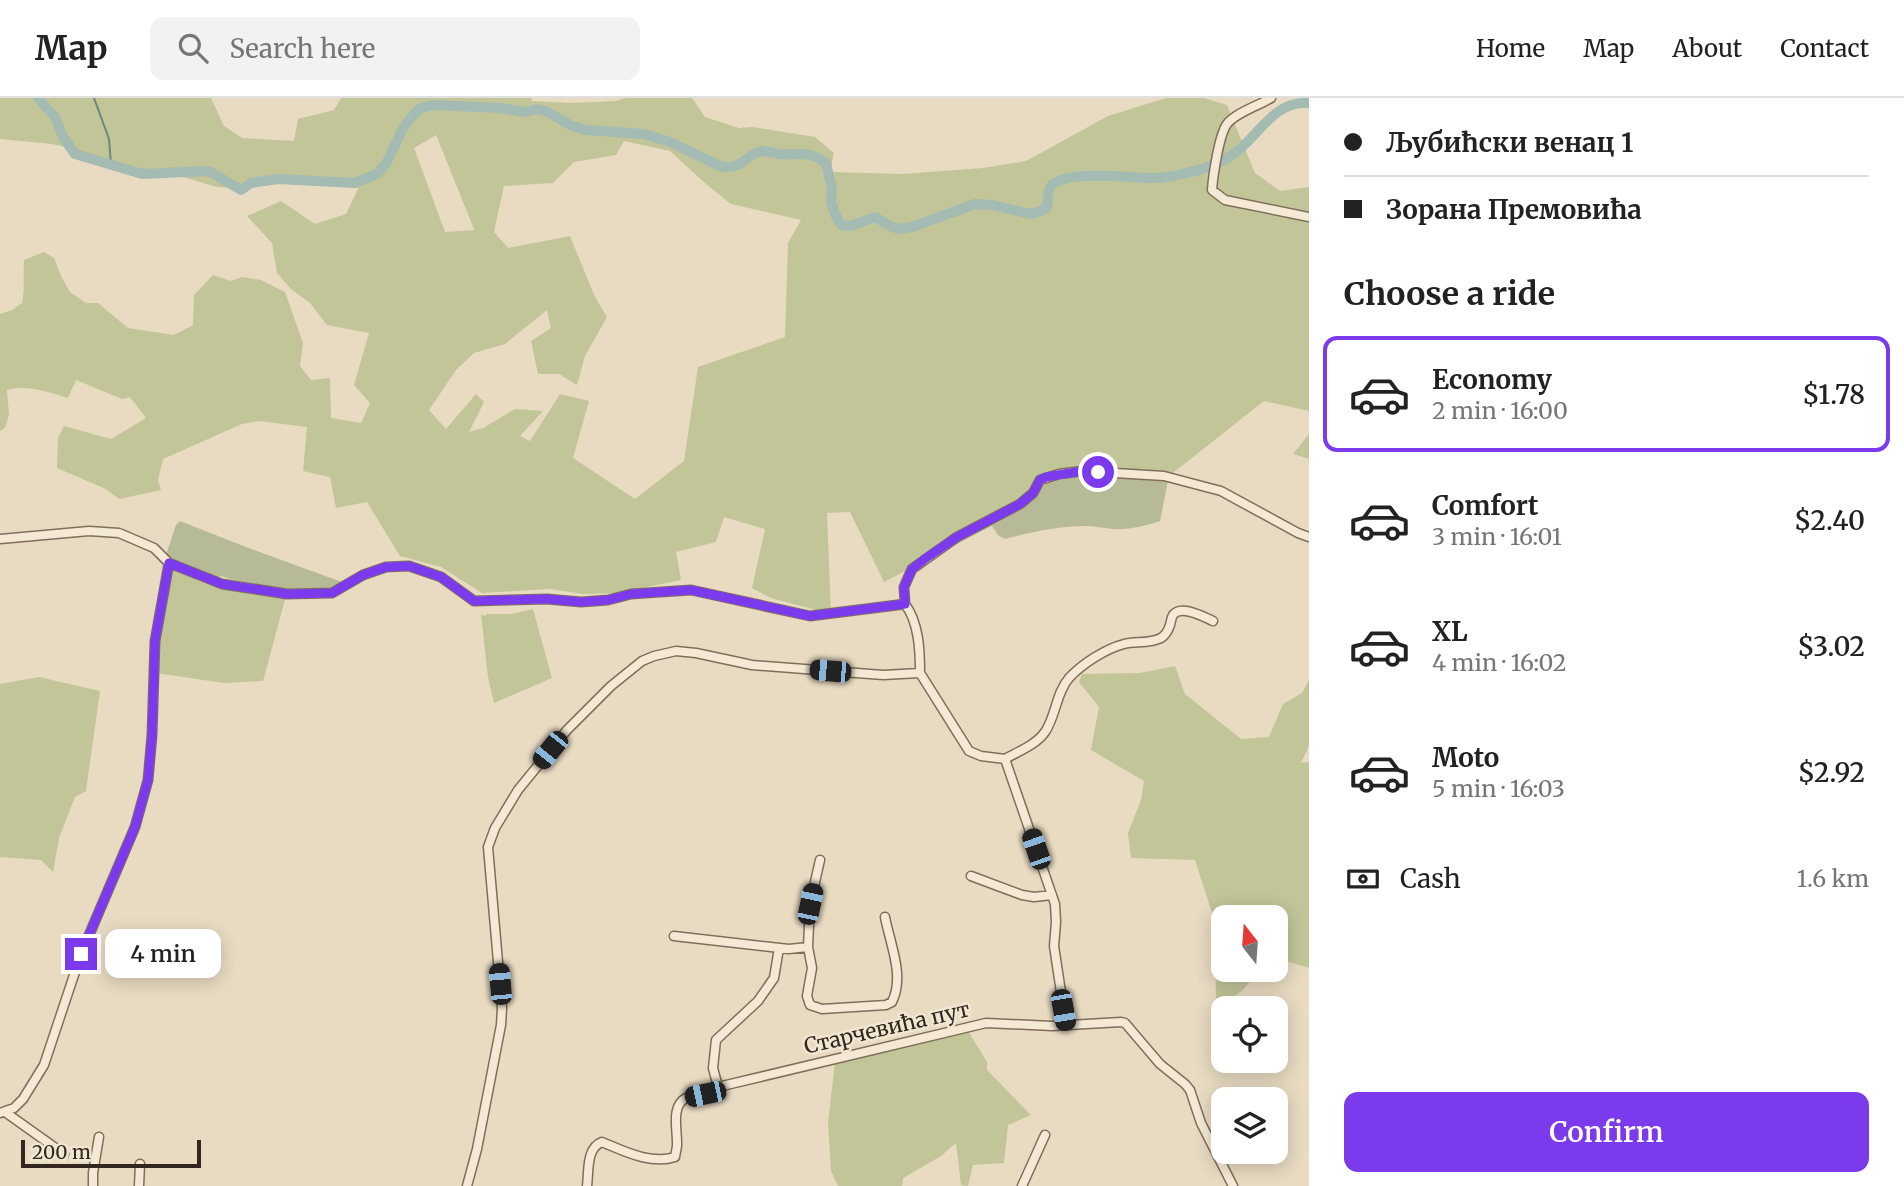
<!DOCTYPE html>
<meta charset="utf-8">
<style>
body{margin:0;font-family:Merriweather,serif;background:#f2f2f2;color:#222;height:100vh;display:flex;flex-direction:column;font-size:26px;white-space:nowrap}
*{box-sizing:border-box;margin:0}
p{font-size:23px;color:#767676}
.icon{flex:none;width:38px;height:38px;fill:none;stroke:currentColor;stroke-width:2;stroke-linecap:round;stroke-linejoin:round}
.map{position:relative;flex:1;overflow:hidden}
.details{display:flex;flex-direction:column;background:#fff;width:595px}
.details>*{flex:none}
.banner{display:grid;align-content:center;height:154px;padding:0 35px;background:#fff}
.needle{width:46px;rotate:343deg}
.fabs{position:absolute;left:1211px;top:807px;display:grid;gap:14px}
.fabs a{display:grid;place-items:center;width:77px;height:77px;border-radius:14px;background:#fff;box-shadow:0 4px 18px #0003;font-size:35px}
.scale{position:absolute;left:21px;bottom:18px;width:180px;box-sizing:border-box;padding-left:7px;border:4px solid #31271e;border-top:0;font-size:19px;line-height:24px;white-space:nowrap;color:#31271e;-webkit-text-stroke:5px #f0e6d1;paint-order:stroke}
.end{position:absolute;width:32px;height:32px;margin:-16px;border:9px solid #7c3aed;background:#fff;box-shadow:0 0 0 4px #fff}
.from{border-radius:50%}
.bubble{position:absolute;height:49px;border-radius:14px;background:#fff;box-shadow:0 4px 18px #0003;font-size:23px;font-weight:600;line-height:49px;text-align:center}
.car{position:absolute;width:21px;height:42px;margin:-21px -10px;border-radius:9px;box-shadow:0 0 5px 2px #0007;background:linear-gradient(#222 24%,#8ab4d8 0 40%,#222 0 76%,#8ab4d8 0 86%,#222 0)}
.banner b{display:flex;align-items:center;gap:24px;height:66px;font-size:26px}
.banner b+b{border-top:2px solid #e0e0e0}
.banner i{width:18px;height:18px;background:#222}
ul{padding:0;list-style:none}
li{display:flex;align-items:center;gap:21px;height:116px;margin:0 14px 10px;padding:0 21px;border:4px solid transparent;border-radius:14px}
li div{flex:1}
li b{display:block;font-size:26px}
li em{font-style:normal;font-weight:600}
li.selected{border-color:#7c3aed}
li>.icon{width:63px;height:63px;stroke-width:1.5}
h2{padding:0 35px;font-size:32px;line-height:84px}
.pay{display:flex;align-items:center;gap:18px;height:77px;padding:0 35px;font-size:26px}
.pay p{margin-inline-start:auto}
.button{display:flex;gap:14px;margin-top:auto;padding:14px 35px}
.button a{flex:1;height:80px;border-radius:14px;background:#7c3aed;color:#fff;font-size:28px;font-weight:600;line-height:80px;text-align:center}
header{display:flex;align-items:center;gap:42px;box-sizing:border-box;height:98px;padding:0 35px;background:#fff;border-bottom:2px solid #e0e0e0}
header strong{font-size:33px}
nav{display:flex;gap:38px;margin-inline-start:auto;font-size:24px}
.search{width:490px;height:63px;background:#f2f2f2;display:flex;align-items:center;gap:18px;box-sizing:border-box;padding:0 24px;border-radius:14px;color:#767676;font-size:26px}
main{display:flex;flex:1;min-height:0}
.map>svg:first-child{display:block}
</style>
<header>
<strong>Map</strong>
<div class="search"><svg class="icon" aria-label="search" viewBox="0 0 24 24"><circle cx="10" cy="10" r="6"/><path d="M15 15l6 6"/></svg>Search here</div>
<nav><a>Home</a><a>Map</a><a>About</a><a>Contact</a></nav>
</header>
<main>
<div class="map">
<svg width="1309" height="1088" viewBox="0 0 1309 1088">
<rect width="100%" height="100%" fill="#e8dbc2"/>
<!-- green -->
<path fill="#c1c598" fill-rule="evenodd" d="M0,0H211L224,28L242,40L294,43L298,21L334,12L341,0H531L532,3L571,5L615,3L626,0H692L705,19L739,30L753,29L815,39L834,55L830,74L902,76L983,70L1026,63L1108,18L1166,0H1204L1227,7L1255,75L1280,93L1309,89V313L1264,303L1169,378L1068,379L1048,386L992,428L884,484L850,414L827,415L831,516L771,500L752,490L765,431L724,419L716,444L676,454L681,482L618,495L583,496L550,491L482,495L441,469L400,458L367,404L336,410L330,379L303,373L307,329L259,323L242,326L163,361L158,382L161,392L119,401L106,391L57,370L58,340L64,328L111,341L146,320L130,299L122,301L76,282L68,300C51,294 25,286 7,292L9,317L5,330L0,333V216L12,212L22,205C25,191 23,176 24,162L44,154L54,160L62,180L70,194L86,205H98L128,230L174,237L193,227L194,197L213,177L231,183L242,179L261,182L285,194L303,245L300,268L311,282L330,280L331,320L361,325L370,305L354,287L369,235L327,227L310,205L291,191L277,175L272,145L247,118L281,103L315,126L346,116L360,87L328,88L268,84L238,90L217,89L166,74L137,75L75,51L52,46L0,41ZM436,37L474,131V132L445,134L414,50ZM624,43L670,53L706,86L731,106L801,122L788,145L785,239L698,269L684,363L635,401L573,360L589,303L560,296L530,343L520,338L543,313L515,311L483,330L469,334L484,304L476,296L446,331L429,312L456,272L474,255L505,246L547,212L551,230L531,243L538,276H559L577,287L585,258L607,219L595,199L570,138L508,150L494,134L504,88L553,85L574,64L616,57Z
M1309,336V361L1293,356Z
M171,459L195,481L206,486L286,498L263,583L224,585L149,574V559L153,525L163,498Z
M533,511L552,580L494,605L488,579L481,516L484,518L488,516H512Z
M1175,568L1185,596L1241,641L1269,639L1283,606L1302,595L1309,582V648L1301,665L1309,664V870L1283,862H1276V819H1223V872H1252C1252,892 1232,900 1216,906L1215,824L1195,762L1131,760L1128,735L1141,702L1144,683L1091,652L1099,609L1079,584L1082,576L1140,575Z
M39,579L100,593L86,693L75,699L59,740L53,774L41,762L0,759V586Z
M968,933L987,964V972L1031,1017L1008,1027L1004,1065L973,1067L968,1088L961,1087L956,1045L941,1058L903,1080L902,1088H838L831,1073L828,1025L835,964Z"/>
<!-- cemetery -->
<path fill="#b7ba96" d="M1083,378H1169L1160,423C1145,428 1129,432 1112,431C1103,430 1095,428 1085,428C1058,428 1032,434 1005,441L998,437L992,428L1047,386L1068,379Z
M180,423L246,449L342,484V487L332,494C317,491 302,492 287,491C265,489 243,485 221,478L217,481L181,468L166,457L176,427Z"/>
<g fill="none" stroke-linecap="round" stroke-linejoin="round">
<!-- stream -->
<path stroke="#6c8880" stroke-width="2" d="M94,0L109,41L111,67"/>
<!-- river -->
<path stroke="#a4bbb4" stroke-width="10" d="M38,0L55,19L63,39L75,56L142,76L209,73L241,92L251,85L278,81L355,85L377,76L387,64L402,32L408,23L419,11L433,7L500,10L525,14L538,11L548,14L570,27L586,32L644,36L670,44L722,69C745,71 746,55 762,53C767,53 773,55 779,56C800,58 806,51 826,65L832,91L831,103L835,116L841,127L851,128L875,119L892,129L901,131L912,129L975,106L992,107L1031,116L1041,113L1047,109C1048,102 1047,93 1051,88C1065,71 1129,80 1150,80C1161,80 1172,79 1182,76C1201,72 1221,66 1236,54C1259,37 1275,2 1309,5"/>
<!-- minor casing -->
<g stroke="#806e5b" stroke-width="11">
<path id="minor" d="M1271,0C1260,7 1235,15 1227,26C1219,37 1213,78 1212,92L1225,102L1309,119
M0,441L89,433L119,435L154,450L169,465L222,486L287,496L332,495L363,477L386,469L409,468L441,479L474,503L547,501L581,504L608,502L631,496L691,492L810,518L905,506L904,489L912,471L957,439L1020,406L1033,395L1040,382L1059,376L1082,373L1164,378L1221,393L1298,435L1309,439
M905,506C919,525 920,552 920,575
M920,575L969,653L981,658L1005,661
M1005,661C1017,654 1036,647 1045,634C1056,618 1056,595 1069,580C1082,566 1105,551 1124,546C1136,543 1149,546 1161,540C1166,537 1168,533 1170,527C1171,524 1171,520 1173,517C1181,506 1204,519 1213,523
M1005,661L1055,806L1056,824L1054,848L1066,927
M971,778L1022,797L1034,799L1052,797
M674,838L789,851L808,849L812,870L807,898L810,907L822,911L886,907L892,904C905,878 890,846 885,819
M808,849L810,806L820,762
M718,989L713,970L716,942L758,903L774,880L779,850
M5,1014L64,1056
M0,1015L14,1010L23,1001L44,967L81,856L135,729L148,682L152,637L155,543L169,465
M93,1088V1075L99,1039
M139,1088L140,1066
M467,1088L477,1051L501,927L502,910L488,749L495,730L518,692L567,632L611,588L642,563L654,558L676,553L696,555L752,567L883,577L920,575
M587,1088C589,1073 586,1050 602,1044C624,1053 651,1067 675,1059C675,1058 677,1049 677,1048C678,1034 670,1008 686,1000C697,995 708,997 718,989L986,925L1052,928L1121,924L1125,925L1160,966L1185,986L1190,992L1201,1025L1233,1088
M1022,1088L1045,1037"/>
</g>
<!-- minor -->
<use href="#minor" stroke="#f4e9d4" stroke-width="8"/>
</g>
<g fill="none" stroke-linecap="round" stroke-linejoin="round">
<!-- route -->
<path stroke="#7c3aed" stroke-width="9" d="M81,856L135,729L148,682L152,637L155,543L169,465L222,486L287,496L332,495L363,477L386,469L409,468L441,479L474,503L547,501L581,504L608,502L631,496L691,492L810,518L905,506L904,489L912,471L926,460L957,439L1020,406L1033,395L1040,382L1046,379L1082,373L1098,374"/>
</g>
<g text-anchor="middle" stroke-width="5" stroke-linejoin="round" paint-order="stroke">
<!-- street labels -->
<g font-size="21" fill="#31271e" stroke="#f0e6d1">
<text transform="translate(887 930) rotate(-13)" y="7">Старчевића пут</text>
</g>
</g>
</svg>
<div class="fabs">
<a><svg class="needle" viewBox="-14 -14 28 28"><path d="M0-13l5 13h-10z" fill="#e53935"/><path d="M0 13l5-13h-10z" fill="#767676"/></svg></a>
<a><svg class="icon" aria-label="locate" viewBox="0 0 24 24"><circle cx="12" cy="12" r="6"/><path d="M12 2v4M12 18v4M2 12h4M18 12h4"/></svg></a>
<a><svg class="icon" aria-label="layers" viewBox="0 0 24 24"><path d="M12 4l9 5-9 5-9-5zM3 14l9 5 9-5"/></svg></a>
</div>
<div class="scale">200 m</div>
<i class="end from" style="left:1098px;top:374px"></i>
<i class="end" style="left:81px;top:856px"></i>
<div class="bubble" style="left:105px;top:831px;width:116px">4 min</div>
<i class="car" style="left:830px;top:573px;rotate:275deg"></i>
<i class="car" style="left:550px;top:652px;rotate:219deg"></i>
<i class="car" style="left:1036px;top:751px;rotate:341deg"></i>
<i class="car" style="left:810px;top:806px;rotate:12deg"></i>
<i class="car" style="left:500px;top:886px;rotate:355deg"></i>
<i class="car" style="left:1063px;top:912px;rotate:170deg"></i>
<i class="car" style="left:705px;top:996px;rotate:258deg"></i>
</div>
<section class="details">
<div class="banner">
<b><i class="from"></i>Љубићски венац 1</b>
<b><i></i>Зорана Премовића</b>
</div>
<h2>Choose a ride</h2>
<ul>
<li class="selected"><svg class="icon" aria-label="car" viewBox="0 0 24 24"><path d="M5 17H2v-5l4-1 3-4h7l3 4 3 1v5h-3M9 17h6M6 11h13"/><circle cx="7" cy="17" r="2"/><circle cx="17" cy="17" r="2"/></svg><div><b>Economy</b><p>2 min · 16:00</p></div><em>$1.78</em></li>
<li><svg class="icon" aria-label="car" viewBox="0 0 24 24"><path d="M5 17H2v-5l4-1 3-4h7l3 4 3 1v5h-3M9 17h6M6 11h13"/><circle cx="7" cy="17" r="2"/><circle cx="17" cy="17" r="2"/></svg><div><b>Comfort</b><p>3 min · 16:01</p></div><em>$2.40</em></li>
<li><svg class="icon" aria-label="car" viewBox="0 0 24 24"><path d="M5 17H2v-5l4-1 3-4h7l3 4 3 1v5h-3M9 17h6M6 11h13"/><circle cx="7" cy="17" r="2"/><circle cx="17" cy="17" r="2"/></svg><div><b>XL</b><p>4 min · 16:02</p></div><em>$3.02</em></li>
<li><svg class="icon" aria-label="car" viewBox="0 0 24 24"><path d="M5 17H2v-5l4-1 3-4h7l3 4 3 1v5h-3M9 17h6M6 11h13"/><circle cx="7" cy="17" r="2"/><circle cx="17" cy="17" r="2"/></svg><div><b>Moto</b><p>5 min · 16:03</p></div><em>$2.92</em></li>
</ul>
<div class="pay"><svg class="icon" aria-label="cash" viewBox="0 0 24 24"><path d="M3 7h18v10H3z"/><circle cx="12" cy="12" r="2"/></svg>Cash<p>1.6 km</p></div>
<div class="button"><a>Confirm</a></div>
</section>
</main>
